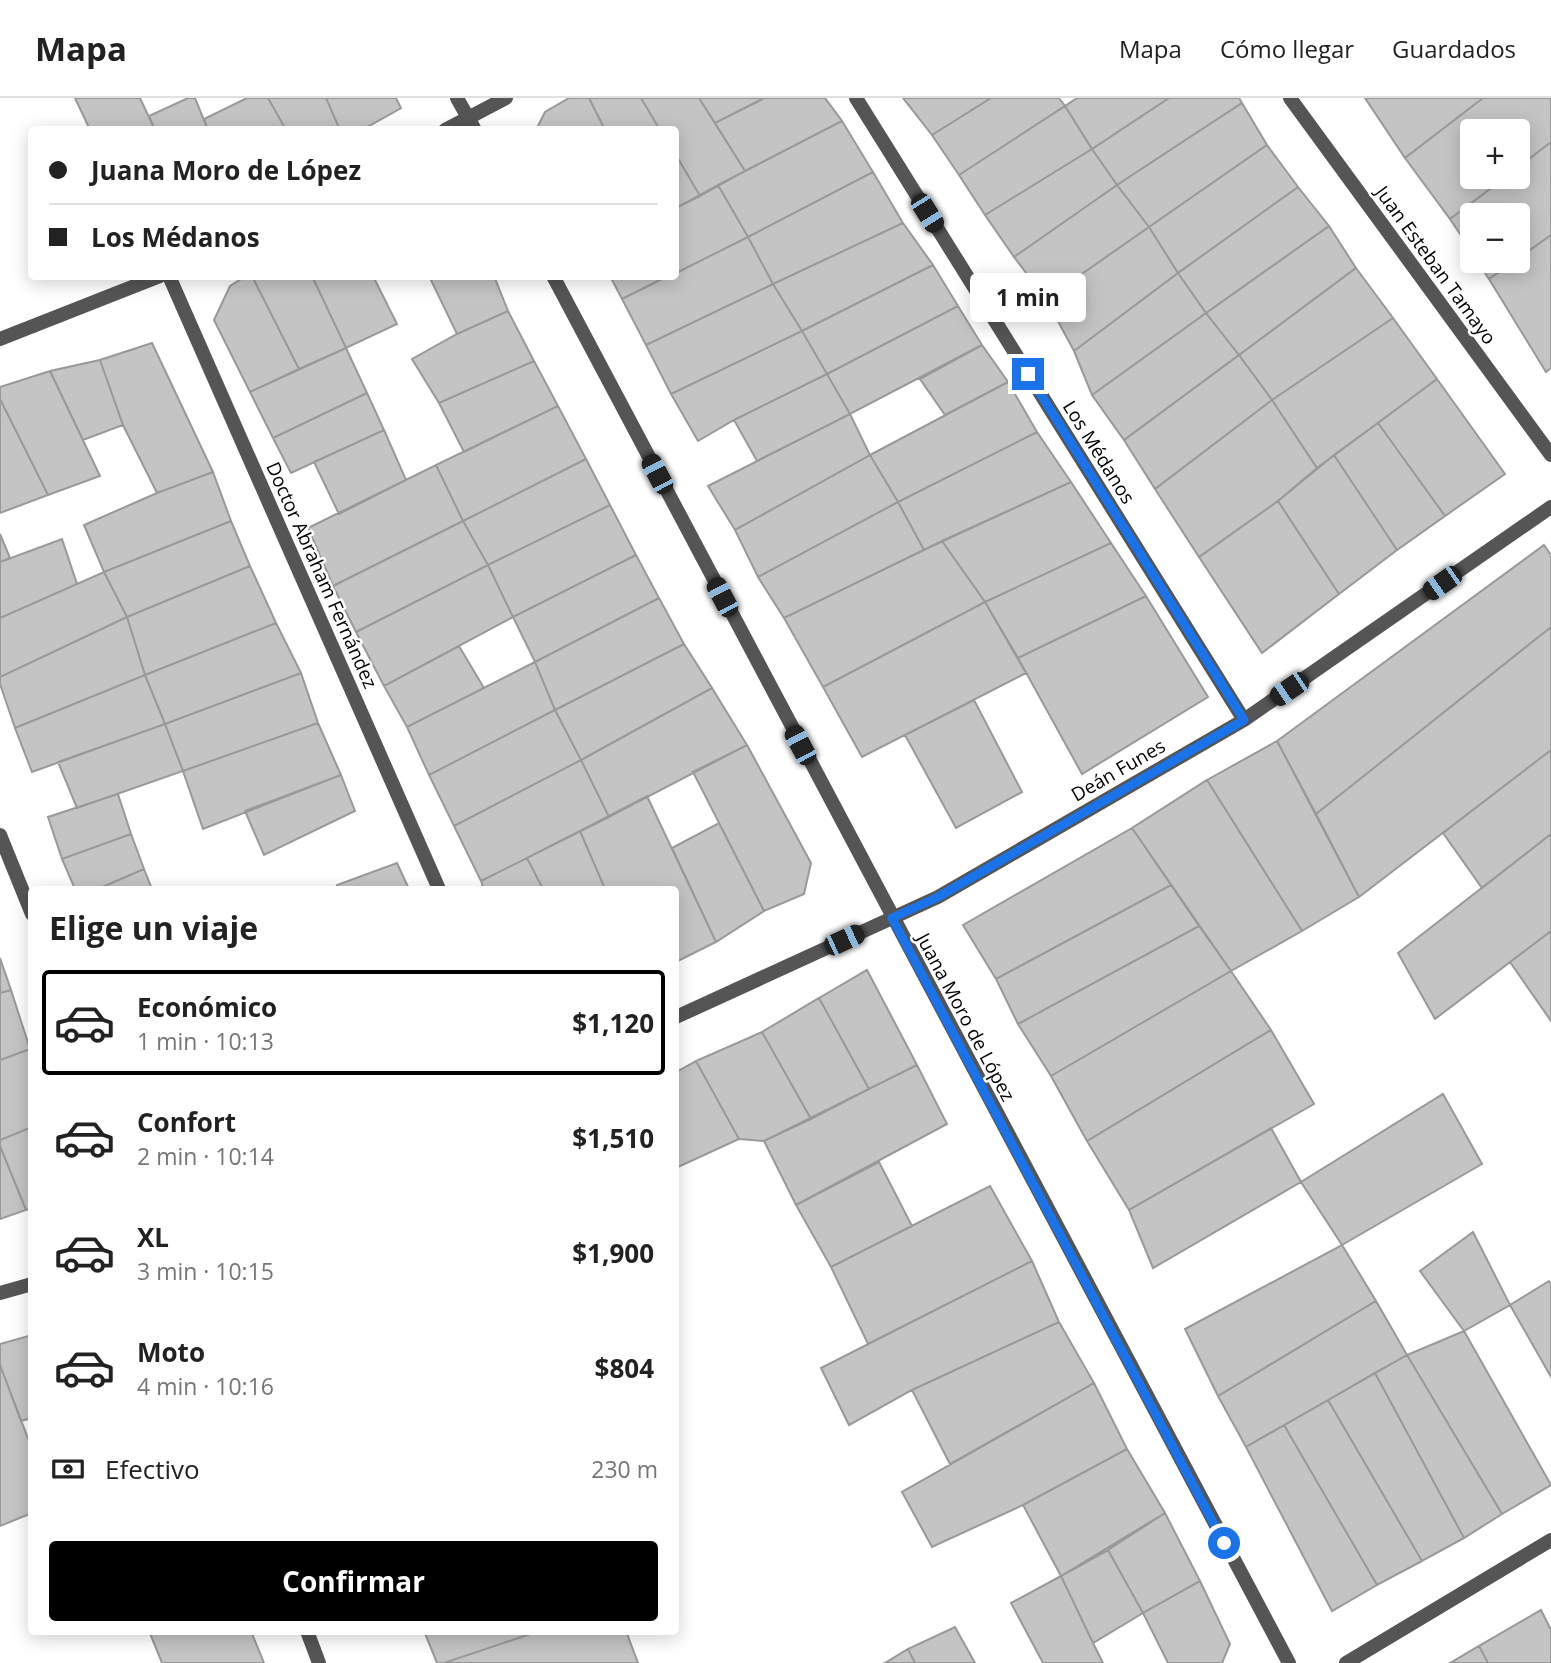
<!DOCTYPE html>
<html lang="es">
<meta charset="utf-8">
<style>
body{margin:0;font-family:"Open Sans",sans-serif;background:#f6f6f6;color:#222;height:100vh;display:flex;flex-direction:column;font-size:26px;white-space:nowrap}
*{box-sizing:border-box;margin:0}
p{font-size:23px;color:#767676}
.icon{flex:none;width:38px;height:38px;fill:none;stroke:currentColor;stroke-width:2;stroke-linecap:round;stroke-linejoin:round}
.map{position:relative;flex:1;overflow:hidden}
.side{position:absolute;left:28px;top:788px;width:651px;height:749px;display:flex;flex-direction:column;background:#fff;border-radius:7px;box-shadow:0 4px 18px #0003}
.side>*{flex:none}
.hud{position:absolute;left:28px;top:28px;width:651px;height:154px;border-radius:7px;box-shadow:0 4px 18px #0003;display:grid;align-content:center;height:154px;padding:0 21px;background:#fff}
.fabs{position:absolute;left:1460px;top:21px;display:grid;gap:14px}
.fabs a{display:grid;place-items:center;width:70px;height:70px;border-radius:7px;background:#fff;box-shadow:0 4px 18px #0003;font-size:35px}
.end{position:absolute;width:32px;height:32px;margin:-16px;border:9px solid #1a73e8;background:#fff;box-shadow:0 0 0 4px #fff}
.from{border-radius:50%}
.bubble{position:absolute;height:49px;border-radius:7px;background:#fff;box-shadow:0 4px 18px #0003;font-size:23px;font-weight:700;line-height:49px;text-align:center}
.car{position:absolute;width:21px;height:42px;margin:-21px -10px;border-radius:9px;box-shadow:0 0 5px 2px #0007;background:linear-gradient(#222 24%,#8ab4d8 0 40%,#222 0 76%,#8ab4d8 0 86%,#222 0)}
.hud b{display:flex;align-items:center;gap:24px;height:66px;font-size:26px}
.hud b+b{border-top:2px solid #e0e0e0}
.hud i{width:18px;height:18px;background:#222}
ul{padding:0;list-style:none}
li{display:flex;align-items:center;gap:21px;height:105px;margin:0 14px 10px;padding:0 7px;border:4px solid transparent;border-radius:7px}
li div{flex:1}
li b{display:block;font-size:26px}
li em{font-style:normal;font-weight:700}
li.active{border-color:#000}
li>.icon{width:63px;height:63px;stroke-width:1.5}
h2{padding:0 21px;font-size:32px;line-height:84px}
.pay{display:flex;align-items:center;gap:18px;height:77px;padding:0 21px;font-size:26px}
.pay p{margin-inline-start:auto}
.button{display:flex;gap:14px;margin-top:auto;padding:14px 21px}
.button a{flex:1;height:80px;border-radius:7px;background:#000;color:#fff;font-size:28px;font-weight:700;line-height:80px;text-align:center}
header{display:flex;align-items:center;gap:42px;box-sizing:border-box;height:98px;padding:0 35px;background:#fff;border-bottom:2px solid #e0e0e0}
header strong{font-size:33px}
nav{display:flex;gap:38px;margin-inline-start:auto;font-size:24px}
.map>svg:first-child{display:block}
</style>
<header>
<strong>Mapa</strong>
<nav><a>Mapa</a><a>Cómo llegar</a><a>Guardados</a></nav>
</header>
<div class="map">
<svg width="1551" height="1565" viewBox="0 0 1551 1565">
<rect width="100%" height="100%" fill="#fff"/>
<!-- building -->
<path fill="#c4c4c4" stroke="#999" stroke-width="2" d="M75,0H140L155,32H90Z
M188,0H195L208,32H155L149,18Z
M247,0H268L286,32H208L204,21Z
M268,0H326L340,32H286Z
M326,0H396L401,10L362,32H340Z
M569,0H589L605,32H536L545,14Z
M589,0H641L660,32H605Z
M641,0H699L745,73L700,98L676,57V32H660Z
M699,0H760L761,2L715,25Z
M764,0H825L842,23L745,73L715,25Z
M903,0H991L932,37Z
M991,0H1059L1065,8L959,77L932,37Z
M1077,0H1169L1092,51L1065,8Z
M1169,0H1239L1242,5L1117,87L1092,51Z
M1365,0H1483L1405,60Z
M1483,0H1551V44L1517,70V33H1472V79H1506L1450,121L1405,60Z
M1242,5L1267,47L1149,129L1117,87Z
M1065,8L1092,51L985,117L959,77Z
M842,23L873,74L748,139L718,87Z
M1551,44V137L1517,161V117H1472V154L1450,121L1506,79H1517V70Z
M1267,47L1298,89L1178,175L1149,129Z
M1092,51L1117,87L1014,159L985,117Z
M676,57L700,98L676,110Z
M873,74L903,125L773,186L748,139Z
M718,87L748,139L676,175V110Z
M1117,87L1149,129L1046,201L1014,159Z
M1298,89L1329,128L1206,215L1178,175Z
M903,125L933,167L802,233L773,186Z
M1329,128L1356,170L1239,257L1206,215Z
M1149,129L1178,175L1074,253L1046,201Z
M1551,137V270L1546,274L1489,181Z
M748,139L773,186L646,247L622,201L668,178H676V175Z
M1477,163H1515L1489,181Z
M933,167L958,208L827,276L802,233Z
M1356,170L1393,220L1272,302L1239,257Z
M1178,175L1206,215L1092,297L1074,253Z
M246,178H252L299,271L250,294L214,222L230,188Z
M252,178H312L346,250L299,271Z
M312,178H373L397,226L346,250Z
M429,178H494L508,213L457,236Z
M610,178H668L622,201Z
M773,186L802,233L671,296L646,247Z
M958,208L982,247L850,316L827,276Z
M508,213L534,263L439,305L412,261L457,236Z
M1206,215L1239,257L1124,342L1092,297Z
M1393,220L1437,281L1317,370L1272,302Z
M802,233L827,276L734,322L698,343L671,296Z
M152,245L213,374L157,395L123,327L100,262Z
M982,247L1008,284L945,317L920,281Z
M346,250L367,295L273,340L250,294Z
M1239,257L1272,302L1155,391L1124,342Z
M100,262L123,327L83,342L50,273Z
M534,263L558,308L464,354L439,305Z
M50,273L100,378L48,397L0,301V289Z
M827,276L850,316L757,363L734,322Z
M1437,281L1505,376L1445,418L1378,325Z
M1008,284L1037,334L898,404L870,357Z
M367,295L384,332L291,375L273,340Z
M0,301L48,397L0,415Z
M1272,302L1317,370L1278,403L1199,459L1155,391Z
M558,308L586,361L463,423L436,367Z
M850,316L870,357L735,432L708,388Z
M1378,325L1445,418L1397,452L1334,357Z
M384,332L406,382L339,416L314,364Z
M1037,334L1071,384L924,452L898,404Z
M870,357L898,404L758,479L735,432Z
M1334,357L1397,452L1339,496L1278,403Z
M586,361L610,407L488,467L463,423Z
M436,367L463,423L333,488L308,430Z
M213,374L231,423L104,474L84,427L157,395Z
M1071,384L1111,445L985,504L942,443Z
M1278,403L1339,496L1262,555L1199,459Z
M898,404L924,452L784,520L758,479Z
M610,407L636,457L513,519L488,467Z
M231,423L250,468L127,519L104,474Z
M463,423L488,467L356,534L333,488Z
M0,436L10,460L0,464Z
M62,441L77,486L0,520V464Z
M942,443L985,504L823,589L784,520Z
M1111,445L1146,498L1018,560L985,504Z
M1544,447L1551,457V529L1316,716L1277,643Z
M636,457L659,500L535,564L513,519Z
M488,467L513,519L384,588L356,534Z
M250,468L276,525L145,577L127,519Z
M104,474L127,519L0,579V520Z
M1146,498L1208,599L1082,676L1018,560Z
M659,500L684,546L555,612L535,564Z
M985,504L1026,575L862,659L823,589Z
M127,519L145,577L15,630L0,586V579Z
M276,525L301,575L165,626L145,577Z
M1551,529V652L1359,799L1316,716Z
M684,546L712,590L581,662L555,612Z
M459,548L484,590L407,629L384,588Z
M535,564L555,612L429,677L407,629Z
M301,575L318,625L183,673L165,626Z
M145,577L165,626L32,674L15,630Z
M712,590L747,647L609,719L581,662Z
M974,602L1022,694L956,730L905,637Z
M555,612L581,662L454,728L429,677Z
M318,625L341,677L203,731L183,673Z
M165,626L183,673L77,710L58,664Z
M1277,643L1359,799L1302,833L1207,682Z
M747,647L811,765L804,796L764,813L693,674Z
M1551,652V736L1482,790L1443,735Z
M581,662L609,719L481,783L454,728Z
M341,677L355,713L264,757L245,713Z
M1207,682L1302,833L1231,873L1132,730Z
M118,696L131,736L62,761L48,719Z
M647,698L716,844L676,864V791H605L580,733Z
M719,725L764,813L716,844L672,750Z
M1132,730L1171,787L996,881L963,827Z
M580,733L605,791H543L527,760Z
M131,736L144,771L98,791H75L62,761Z
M1551,736V833L1435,921L1398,855Z
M527,760L543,791H484L481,783Z
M397,765L409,791H339L337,787Z
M144,771L152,791H98Z
M1171,787L1199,828L1018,926L996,881Z
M1199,828L1231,873L1051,978L1018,926Z
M1551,833V923L1510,864Z
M0,860L11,892L0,895Z
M867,872L917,967L869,991L819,900Z
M1231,873L1271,932L1087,1043L1051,978Z
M11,892L30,951L0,962V895Z
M819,900L869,991L811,1021L762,934Z
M1271,932L1314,1006L1129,1112L1087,1043Z
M762,934L811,1021L764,1043L739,1041L696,963Z
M30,951L32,1029L0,1042V962Z
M696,963L739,1041L676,1070V974Z
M917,967L947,1026L796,1107L764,1043Z
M1443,996L1482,1066L1342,1147L1301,1084Z
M32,1029V1111L26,1112L0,1048V1042Z
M1271,1030L1301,1084L1153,1170L1129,1112Z
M0,1048L26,1112L0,1121Z
M879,1064L912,1128L831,1169L796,1107Z
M990,1088L1032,1163L868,1246L831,1169Z
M1473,1134L1510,1207L1464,1233L1420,1173Z
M1342,1147L1376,1203L1218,1298L1185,1231Z
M1032,1163L1059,1224L912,1292L849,1327L821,1270Z
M1549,1183L1551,1186V1279L1510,1207Z
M1376,1203L1407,1257L1246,1349L1218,1298Z
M1059,1224L1094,1285L950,1366L912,1292Z
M1464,1233L1551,1387L1502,1416L1407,1257Z
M32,1237V1320L21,1323L0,1267V1246Z
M1407,1257L1502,1416L1464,1440L1375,1275Z
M0,1267L32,1351V1415L0,1428Z
M1375,1275L1464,1440L1422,1463L1328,1302Z
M1094,1285L1127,1351L1023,1407L932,1449L902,1394Z
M1328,1302L1422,1463L1377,1487L1284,1327Z
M1284,1327L1377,1487L1332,1513L1246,1349Z
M1127,1351L1165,1415L1061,1478L1023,1407Z
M1165,1415L1200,1483L1143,1515L1108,1452Z
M1108,1452L1143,1515L1093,1545L1061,1478Z
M1061,1478L1093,1545L1103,1565H1043L1011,1505Z
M1200,1483L1230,1546L1222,1565H1168L1143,1515Z
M1541,1512L1551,1532V1565H1488L1479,1548Z
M955,1529L975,1565H915L908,1551Z
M149,1533H251L264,1565H162Z
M424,1533H539L444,1565H437Z
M539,1533H626L638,1565H444Z
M1479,1548L1488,1565H1450Z
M908,1551L915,1565H885Z"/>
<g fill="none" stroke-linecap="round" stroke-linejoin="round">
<!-- minor -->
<path stroke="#555" stroke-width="14" d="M457,0L475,32
M856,0L1244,622
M1290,0L1551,357
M169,178L439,791
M553,178L1289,1565
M0,737L32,816
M676,919L938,799L1244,622L1551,409
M0,1195L32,1186
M307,1533L319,1565
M1346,1565L1551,1442"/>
<!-- tertiary -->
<path stroke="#555" stroke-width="14" d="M445,32L506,0
M0,241L160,178"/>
</g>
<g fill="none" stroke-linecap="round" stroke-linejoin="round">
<!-- route -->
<path stroke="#1a73e8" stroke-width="9" d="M1028,276L1244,622L938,799L892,820L1224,1445"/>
</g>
<g text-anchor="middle" stroke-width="5" stroke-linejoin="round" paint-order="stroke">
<!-- street labels -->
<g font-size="19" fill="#000" stroke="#fff">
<text transform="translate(1436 167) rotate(54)" y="7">Juan Esteban Tamayo</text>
<text transform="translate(1099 354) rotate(58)" y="7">Los Médanos</text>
<text transform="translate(322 477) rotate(66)" y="7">Doctor Abraham Fernández</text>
<text transform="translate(1118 672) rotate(-30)" y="7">Deán Funes</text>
<text transform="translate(966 919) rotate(62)" y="7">Juana Moro de López</text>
</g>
</g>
</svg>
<div class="fabs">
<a>+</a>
<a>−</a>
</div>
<i class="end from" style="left:1224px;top:1445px"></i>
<i class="end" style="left:1028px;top:276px"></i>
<div class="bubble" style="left:970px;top:175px;width:116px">1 min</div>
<i class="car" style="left:927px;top:115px;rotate:148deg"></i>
<i class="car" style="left:657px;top:376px;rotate:332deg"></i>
<i class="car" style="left:1442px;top:485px;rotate:235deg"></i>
<i class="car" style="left:722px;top:499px;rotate:332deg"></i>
<i class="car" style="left:1289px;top:591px;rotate:236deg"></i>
<i class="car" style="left:800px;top:647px;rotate:332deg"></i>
<i class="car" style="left:844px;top:842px;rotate:65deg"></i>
<div class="hud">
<b><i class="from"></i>Juana Moro de López</b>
<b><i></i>Los Médanos</b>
</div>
<section class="side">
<h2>Elige un viaje</h2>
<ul>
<li class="active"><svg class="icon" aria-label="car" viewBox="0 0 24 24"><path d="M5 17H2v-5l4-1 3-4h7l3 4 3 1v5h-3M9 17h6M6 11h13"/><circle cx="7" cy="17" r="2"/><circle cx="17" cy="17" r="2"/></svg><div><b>Económico</b><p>1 min · 10:13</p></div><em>$1,120</em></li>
<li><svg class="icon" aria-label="car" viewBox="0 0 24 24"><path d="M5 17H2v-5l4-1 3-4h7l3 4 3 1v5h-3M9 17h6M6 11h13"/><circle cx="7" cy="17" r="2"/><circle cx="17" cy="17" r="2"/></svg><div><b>Confort</b><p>2 min · 10:14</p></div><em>$1,510</em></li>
<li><svg class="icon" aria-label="car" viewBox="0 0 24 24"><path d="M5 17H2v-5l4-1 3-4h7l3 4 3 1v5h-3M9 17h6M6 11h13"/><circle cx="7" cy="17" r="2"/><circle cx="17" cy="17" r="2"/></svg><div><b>XL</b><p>3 min · 10:15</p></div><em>$1,900</em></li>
<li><svg class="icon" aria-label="car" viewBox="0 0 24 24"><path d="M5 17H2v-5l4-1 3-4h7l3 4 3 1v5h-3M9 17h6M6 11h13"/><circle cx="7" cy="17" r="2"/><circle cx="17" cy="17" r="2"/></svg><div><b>Moto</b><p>4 min · 10:16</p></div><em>$804</em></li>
</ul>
<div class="pay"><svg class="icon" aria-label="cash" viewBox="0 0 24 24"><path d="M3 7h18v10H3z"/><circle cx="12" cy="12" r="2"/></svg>Efectivo<p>230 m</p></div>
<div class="button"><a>Confirmar</a></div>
</section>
</div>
